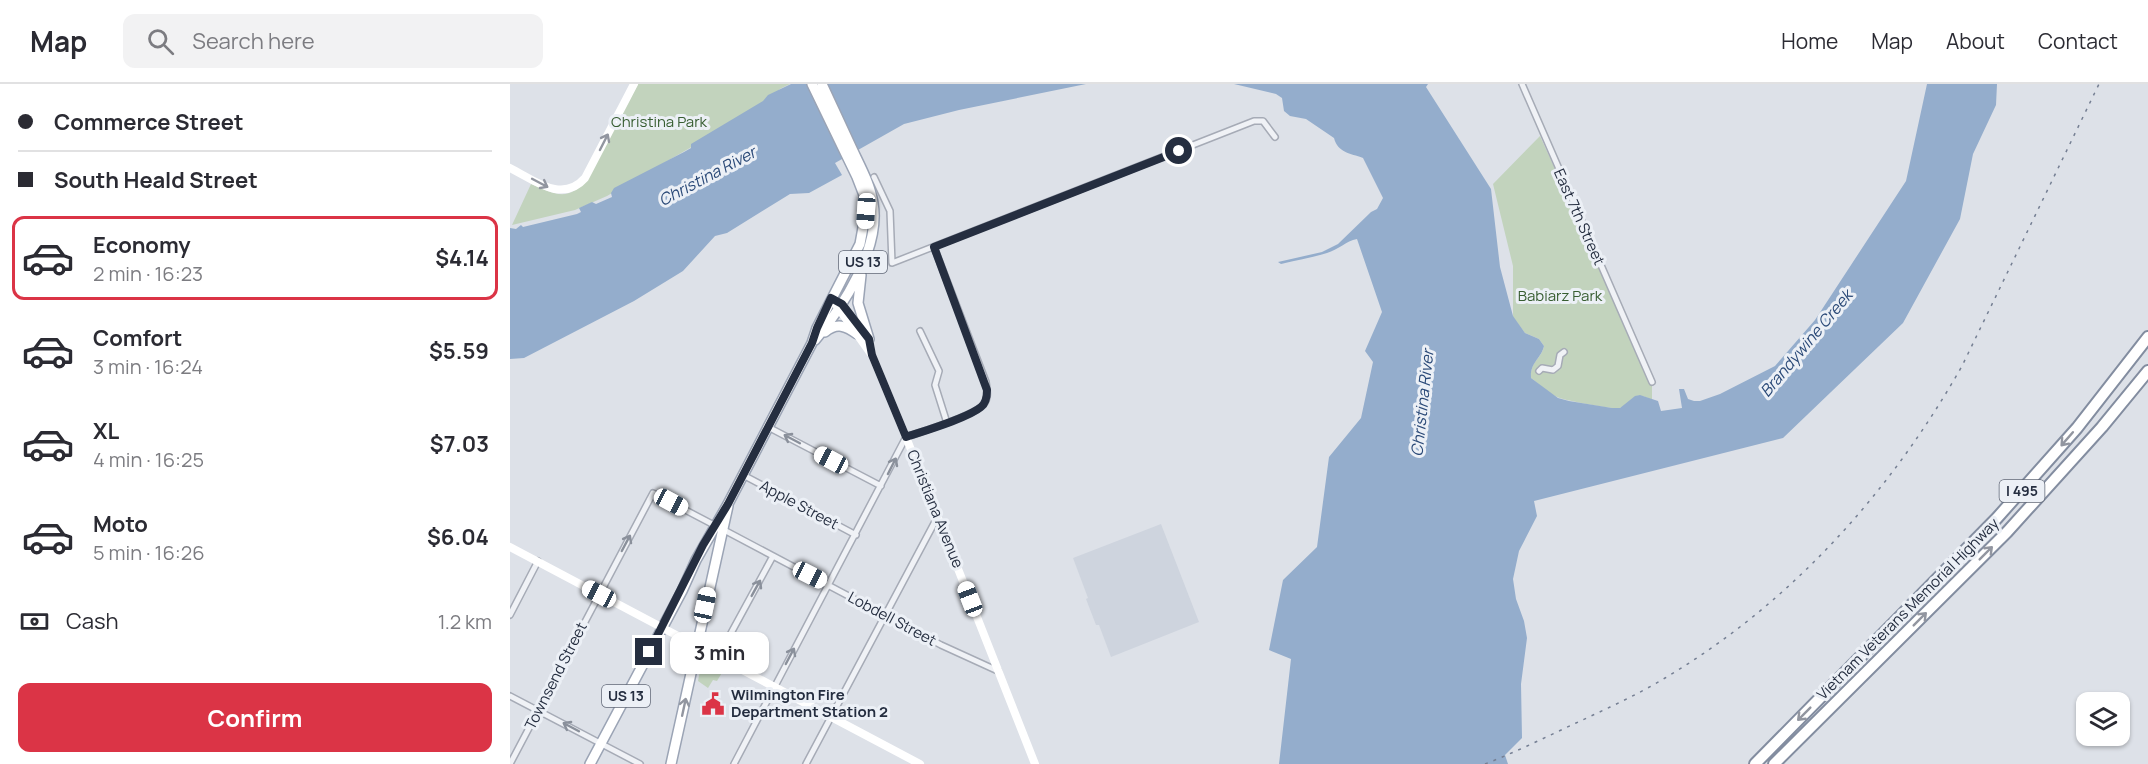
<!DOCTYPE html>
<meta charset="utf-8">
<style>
body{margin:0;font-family:Manrope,sans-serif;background:#f2f2f3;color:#2b2b33;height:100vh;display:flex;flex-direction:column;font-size:22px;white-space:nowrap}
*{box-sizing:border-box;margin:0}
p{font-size:20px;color:#7c7c81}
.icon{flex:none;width:33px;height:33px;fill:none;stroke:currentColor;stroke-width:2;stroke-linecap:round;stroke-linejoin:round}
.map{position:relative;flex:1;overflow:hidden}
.details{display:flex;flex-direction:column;background:#fff;width:510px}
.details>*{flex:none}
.hud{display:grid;align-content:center;height:132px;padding:0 18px;background:#fff}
.controls{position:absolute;left:1566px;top:608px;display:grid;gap:12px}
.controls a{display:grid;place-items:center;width:54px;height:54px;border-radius:12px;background:#fff;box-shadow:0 2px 4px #0004;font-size:30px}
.end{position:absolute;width:27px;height:27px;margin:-14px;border:8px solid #252e40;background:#fff;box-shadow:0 0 0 3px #fff}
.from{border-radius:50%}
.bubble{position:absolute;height:42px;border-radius:12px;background:#fff;box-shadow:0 2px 4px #0004;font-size:20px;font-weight:700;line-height:42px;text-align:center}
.car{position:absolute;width:18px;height:36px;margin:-18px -9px;border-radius:8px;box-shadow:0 0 4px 2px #0007;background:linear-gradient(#fff 24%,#345 0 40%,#fff 0 76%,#345 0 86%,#fff 0)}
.hud b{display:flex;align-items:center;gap:21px;height:57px;font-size:22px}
.hud b+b{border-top:2px solid #e1e1e2}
.hud i{width:15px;height:15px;background:#2b2b33}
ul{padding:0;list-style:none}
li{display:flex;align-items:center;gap:18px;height:84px;margin:0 12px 9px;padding:0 6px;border:3px solid transparent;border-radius:12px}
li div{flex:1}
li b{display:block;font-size:22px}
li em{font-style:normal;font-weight:700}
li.current{border-color:#db3446}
li>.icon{width:54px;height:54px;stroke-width:1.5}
.pay{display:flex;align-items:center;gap:15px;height:66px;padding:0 18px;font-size:22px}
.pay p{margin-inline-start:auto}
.button{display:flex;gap:12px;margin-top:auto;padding:12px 18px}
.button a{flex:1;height:69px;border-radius:12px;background:#db3446;color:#fff;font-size:24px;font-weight:700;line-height:69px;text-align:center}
header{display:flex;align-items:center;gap:36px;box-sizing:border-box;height:84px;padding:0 30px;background:#fff;border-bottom:2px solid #e1e1e2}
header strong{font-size:28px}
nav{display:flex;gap:33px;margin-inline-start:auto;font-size:21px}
.search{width:420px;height:54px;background:#f2f2f3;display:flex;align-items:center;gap:15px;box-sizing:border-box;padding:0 21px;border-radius:12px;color:#7c7c81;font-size:22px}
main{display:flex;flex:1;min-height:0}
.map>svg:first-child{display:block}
</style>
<header>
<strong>Map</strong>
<div class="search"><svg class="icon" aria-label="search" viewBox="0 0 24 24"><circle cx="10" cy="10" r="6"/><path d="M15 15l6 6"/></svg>Search here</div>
<nav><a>Home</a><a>Map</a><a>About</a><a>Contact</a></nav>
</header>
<main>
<section class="details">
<div class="hud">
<b><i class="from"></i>Commerce Street</b>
<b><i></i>South Heald Street</b>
</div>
<ul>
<li class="current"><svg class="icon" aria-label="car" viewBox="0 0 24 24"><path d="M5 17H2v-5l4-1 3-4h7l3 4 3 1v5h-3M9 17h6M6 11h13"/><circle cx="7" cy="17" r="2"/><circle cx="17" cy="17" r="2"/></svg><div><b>Economy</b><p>2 min · 16:23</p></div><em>$4.14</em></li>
<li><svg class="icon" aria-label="car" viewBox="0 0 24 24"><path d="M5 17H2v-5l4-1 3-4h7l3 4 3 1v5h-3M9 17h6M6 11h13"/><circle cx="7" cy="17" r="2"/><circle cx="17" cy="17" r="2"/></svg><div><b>Comfort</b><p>3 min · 16:24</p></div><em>$5.59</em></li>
<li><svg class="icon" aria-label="car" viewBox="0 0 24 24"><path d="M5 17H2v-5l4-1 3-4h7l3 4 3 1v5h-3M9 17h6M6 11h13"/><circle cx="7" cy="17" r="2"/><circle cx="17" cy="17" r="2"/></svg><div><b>XL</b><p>4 min · 16:25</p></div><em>$7.03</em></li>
<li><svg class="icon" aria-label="car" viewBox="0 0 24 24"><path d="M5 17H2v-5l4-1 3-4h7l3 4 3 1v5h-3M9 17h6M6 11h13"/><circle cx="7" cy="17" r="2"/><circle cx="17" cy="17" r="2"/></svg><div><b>Moto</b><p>5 min · 16:26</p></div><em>$6.04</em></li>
</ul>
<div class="pay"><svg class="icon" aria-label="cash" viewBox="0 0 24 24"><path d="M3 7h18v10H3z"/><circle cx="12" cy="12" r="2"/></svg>Cash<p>1.2 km</p></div>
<div class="button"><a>Confirm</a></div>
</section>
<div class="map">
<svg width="1638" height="680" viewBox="0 0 1638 680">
<rect width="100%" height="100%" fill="#dde1e8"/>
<!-- built -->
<path fill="#ced4de" d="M651,440L689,538L601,573L589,541H586L576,515L578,514L563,474Z"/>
<!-- green -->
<path fill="#c2d3bd" d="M128,0H280L270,5L254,21L97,112L65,126L2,141L21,100C47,111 58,118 78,94Z
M1030,52L1142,298V316C1121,305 1126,318 1110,324C1106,326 1052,316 1047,313C1037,308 1029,300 1021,294C1020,277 1031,276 1034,262L1029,255L1015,249L1003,233V182L983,100Z
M192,576L213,587L207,597L203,596L198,604L188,597Z"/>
<!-- water -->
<path fill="#94adcc" d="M281,0H576L449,26L394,40L325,79L332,91L299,109L280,110L217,149L205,152L173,187L124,217L14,274L0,275V144L6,145L11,141L13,143L67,130L71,128L69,124L82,118L86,120L102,113L101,109L104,104L174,68L181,64V60L253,17L258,11Z
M724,0H918L916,3L981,105L990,183L1003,232L1015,249L1029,255L1034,262C1031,275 1020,278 1021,294L1048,314L1059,317L1102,324H1110L1125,312L1130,311L1148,317L1151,327L1172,324L1169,305H1174L1178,315L1184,317H1190L1210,310L1265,282L1305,236L1396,97L1417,0H1487L1486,21L1463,70L1450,135L1393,239L1273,354L1024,417L1027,432L1009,467L1003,495L1006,515L1014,537L1017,554L1011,600L1012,654L995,671L998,680H769L781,575L759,566L773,496L807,463L819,373L851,334L863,278L855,267L872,228L847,155C836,157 828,166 817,169C802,174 786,176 771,180L768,178L812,168L828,160L861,128L867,125L873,114L853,74C840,69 828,69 824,54L796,35L780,32L774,27L772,14L766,10Z"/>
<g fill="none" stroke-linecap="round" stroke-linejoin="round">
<!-- street casing -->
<g stroke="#a6abb6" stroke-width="8">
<path id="street" d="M1012,0L1142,298
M364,93L380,127L382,179L744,37H753L765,53
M410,247L429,287L425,301L437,339
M1029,287L1032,284L1043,286L1048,282L1050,271L1054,268
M258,343L371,402
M233,391L346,451
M214,446L431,561L488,587
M0,531L28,477
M208,573L263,472
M0,612L130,680
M0,680L143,409L204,441
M224,680L396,353C411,348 466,331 474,320C479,313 477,306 476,298L424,163
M296,680L428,432"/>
</g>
<!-- primary casing -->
<g stroke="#9ba4b5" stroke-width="12">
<path id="primary" d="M351,191L348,219L359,255
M315,248C327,238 336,242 347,250
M305,256C333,223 371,164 363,119C360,100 351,84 343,67C333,45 322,22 312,0
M80,680L172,507L186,476L218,420L302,259L307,244L350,160L356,127L354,111L347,93L302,0
M161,680L218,422"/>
</g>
<!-- highway casing -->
<g stroke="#838da0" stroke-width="14">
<path id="highway" d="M1245,680L1487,434L1567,344L1638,253
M1264,680L1497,448L1592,343L1638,287"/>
</g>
<!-- street -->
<use href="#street" stroke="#f0f2f6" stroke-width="5"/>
<!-- secondary -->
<path stroke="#fff" stroke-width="8" d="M0,84C24,96 52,120 75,94L124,0
M321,215L332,220L359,255L362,271L396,353L525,680
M326,221L361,270
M0,463L410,680"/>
<!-- primary -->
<use href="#primary" stroke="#fff" stroke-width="9"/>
<!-- highway -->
<use href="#highway" stroke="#fff" stroke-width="10"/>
<!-- rail -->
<path stroke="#757f93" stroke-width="1.5" stroke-dasharray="3 6" stroke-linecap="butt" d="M975,680C1006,668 1036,653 1066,639C1096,625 1127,611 1155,594C1281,519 1380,409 1452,282L1589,0"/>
</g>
<!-- one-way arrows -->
<defs><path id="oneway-shaft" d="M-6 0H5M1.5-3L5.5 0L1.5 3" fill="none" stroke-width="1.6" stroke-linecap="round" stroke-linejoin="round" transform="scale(1.5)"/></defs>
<g stroke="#9296a0">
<use href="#oneway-shaft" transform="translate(94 58) rotate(-63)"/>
<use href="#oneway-shaft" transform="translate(30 99) rotate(28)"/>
<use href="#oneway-shaft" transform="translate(1557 355) rotate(131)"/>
<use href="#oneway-shaft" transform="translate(1476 469) rotate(-45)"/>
<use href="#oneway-shaft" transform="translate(1410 535) rotate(-45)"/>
<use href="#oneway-shaft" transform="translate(174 623) rotate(-78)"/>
<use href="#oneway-shaft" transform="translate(1294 630) rotate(135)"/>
</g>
<g stroke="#8a909b">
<use href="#oneway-shaft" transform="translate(282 355) rotate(-152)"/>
<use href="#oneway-shaft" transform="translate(382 382) rotate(-63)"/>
<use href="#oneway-shaft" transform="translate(116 459) rotate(-62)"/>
<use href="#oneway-shaft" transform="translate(246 504) rotate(-61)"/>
<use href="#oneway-shaft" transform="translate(280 572) rotate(-62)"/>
<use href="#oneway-shaft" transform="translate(61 643) rotate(-152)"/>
</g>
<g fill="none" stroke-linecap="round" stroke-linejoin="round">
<!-- route -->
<path stroke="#252e40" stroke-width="8" d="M139,568L193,461L218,420L302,259L307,244L321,214L332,220L359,255L362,271L396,353C414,347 458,334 471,323C476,319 477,312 477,306L424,163L669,67"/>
</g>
<!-- icons -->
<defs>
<g id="civic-bare" transform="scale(1.8)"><path d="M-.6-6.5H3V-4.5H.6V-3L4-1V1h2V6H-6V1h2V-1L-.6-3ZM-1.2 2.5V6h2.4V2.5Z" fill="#db3446" stroke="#ecf0f6" stroke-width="2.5" paint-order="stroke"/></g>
</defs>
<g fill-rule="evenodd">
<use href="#civic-bare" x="203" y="620"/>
</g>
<g text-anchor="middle" stroke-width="6" stroke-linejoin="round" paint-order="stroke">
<!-- shield labels -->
<g fill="#ecf0f6" stroke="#616877" stroke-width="1.5">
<rect x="329" y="167" width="48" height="22" rx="4.5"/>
<rect x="1489.5" y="396" width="45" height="22" rx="4.5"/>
<rect x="92" y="601" width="48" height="22" rx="4.5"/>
</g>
<g font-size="14" font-weight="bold" fill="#252e40">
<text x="353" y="183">US 13</text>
<text x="1512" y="412">I 495</text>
<text x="116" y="617">US 13</text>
</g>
<!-- park labels -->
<g font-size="15" fill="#375d31" stroke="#ecf0f6">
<text x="149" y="43">Christina Park</text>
<text x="1050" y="217">Babiarz Park</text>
</g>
<!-- street labels -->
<g font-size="15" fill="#252e40" stroke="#ecf0f6">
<text transform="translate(1069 133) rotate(66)" y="5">East 7th Street</text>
<text transform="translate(289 421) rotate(28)" y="5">Apple Street</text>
<text transform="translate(425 425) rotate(68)" y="5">Christiana Avenue</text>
<text transform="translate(1398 525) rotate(-45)" y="5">Vietnam Veterans Memorial Highway</text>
<text transform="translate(382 535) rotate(28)" y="5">Lobdell Street</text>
<text transform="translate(46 592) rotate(-63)" y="5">Townsend Street</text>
</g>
<!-- poi labels -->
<g font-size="15" font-weight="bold" fill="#252e40" stroke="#ecf0f6" text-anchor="start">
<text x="221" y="616">Wilmington Fire<tspan x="221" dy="17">Department Station 2</tspan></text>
</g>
<!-- water labels -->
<g font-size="16" font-style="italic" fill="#2b4a78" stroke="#ecf0f6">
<text transform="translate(197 92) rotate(-28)" y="6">Christina River</text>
<text transform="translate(1296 259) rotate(-50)" y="6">Brandywine Creek</text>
<text transform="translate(912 319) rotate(-84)" y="6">Christina River</text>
</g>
</g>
</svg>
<div class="controls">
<a><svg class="icon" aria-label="layers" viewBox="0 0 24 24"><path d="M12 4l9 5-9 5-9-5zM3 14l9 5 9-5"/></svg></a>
</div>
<i class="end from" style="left:669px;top:67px"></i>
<i class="end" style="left:139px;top:568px"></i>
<div class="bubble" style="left:160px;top:548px;width:99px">3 min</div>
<i class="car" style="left:356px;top:127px;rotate:184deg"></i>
<i class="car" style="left:321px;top:376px;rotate:298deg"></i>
<i class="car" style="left:161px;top:418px;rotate:118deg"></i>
<i class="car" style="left:300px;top:491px;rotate:117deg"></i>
<i class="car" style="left:89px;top:510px;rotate:298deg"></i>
<i class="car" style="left:460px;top:515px;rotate:339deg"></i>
<i class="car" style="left:195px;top:521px;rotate:12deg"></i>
</div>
</main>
